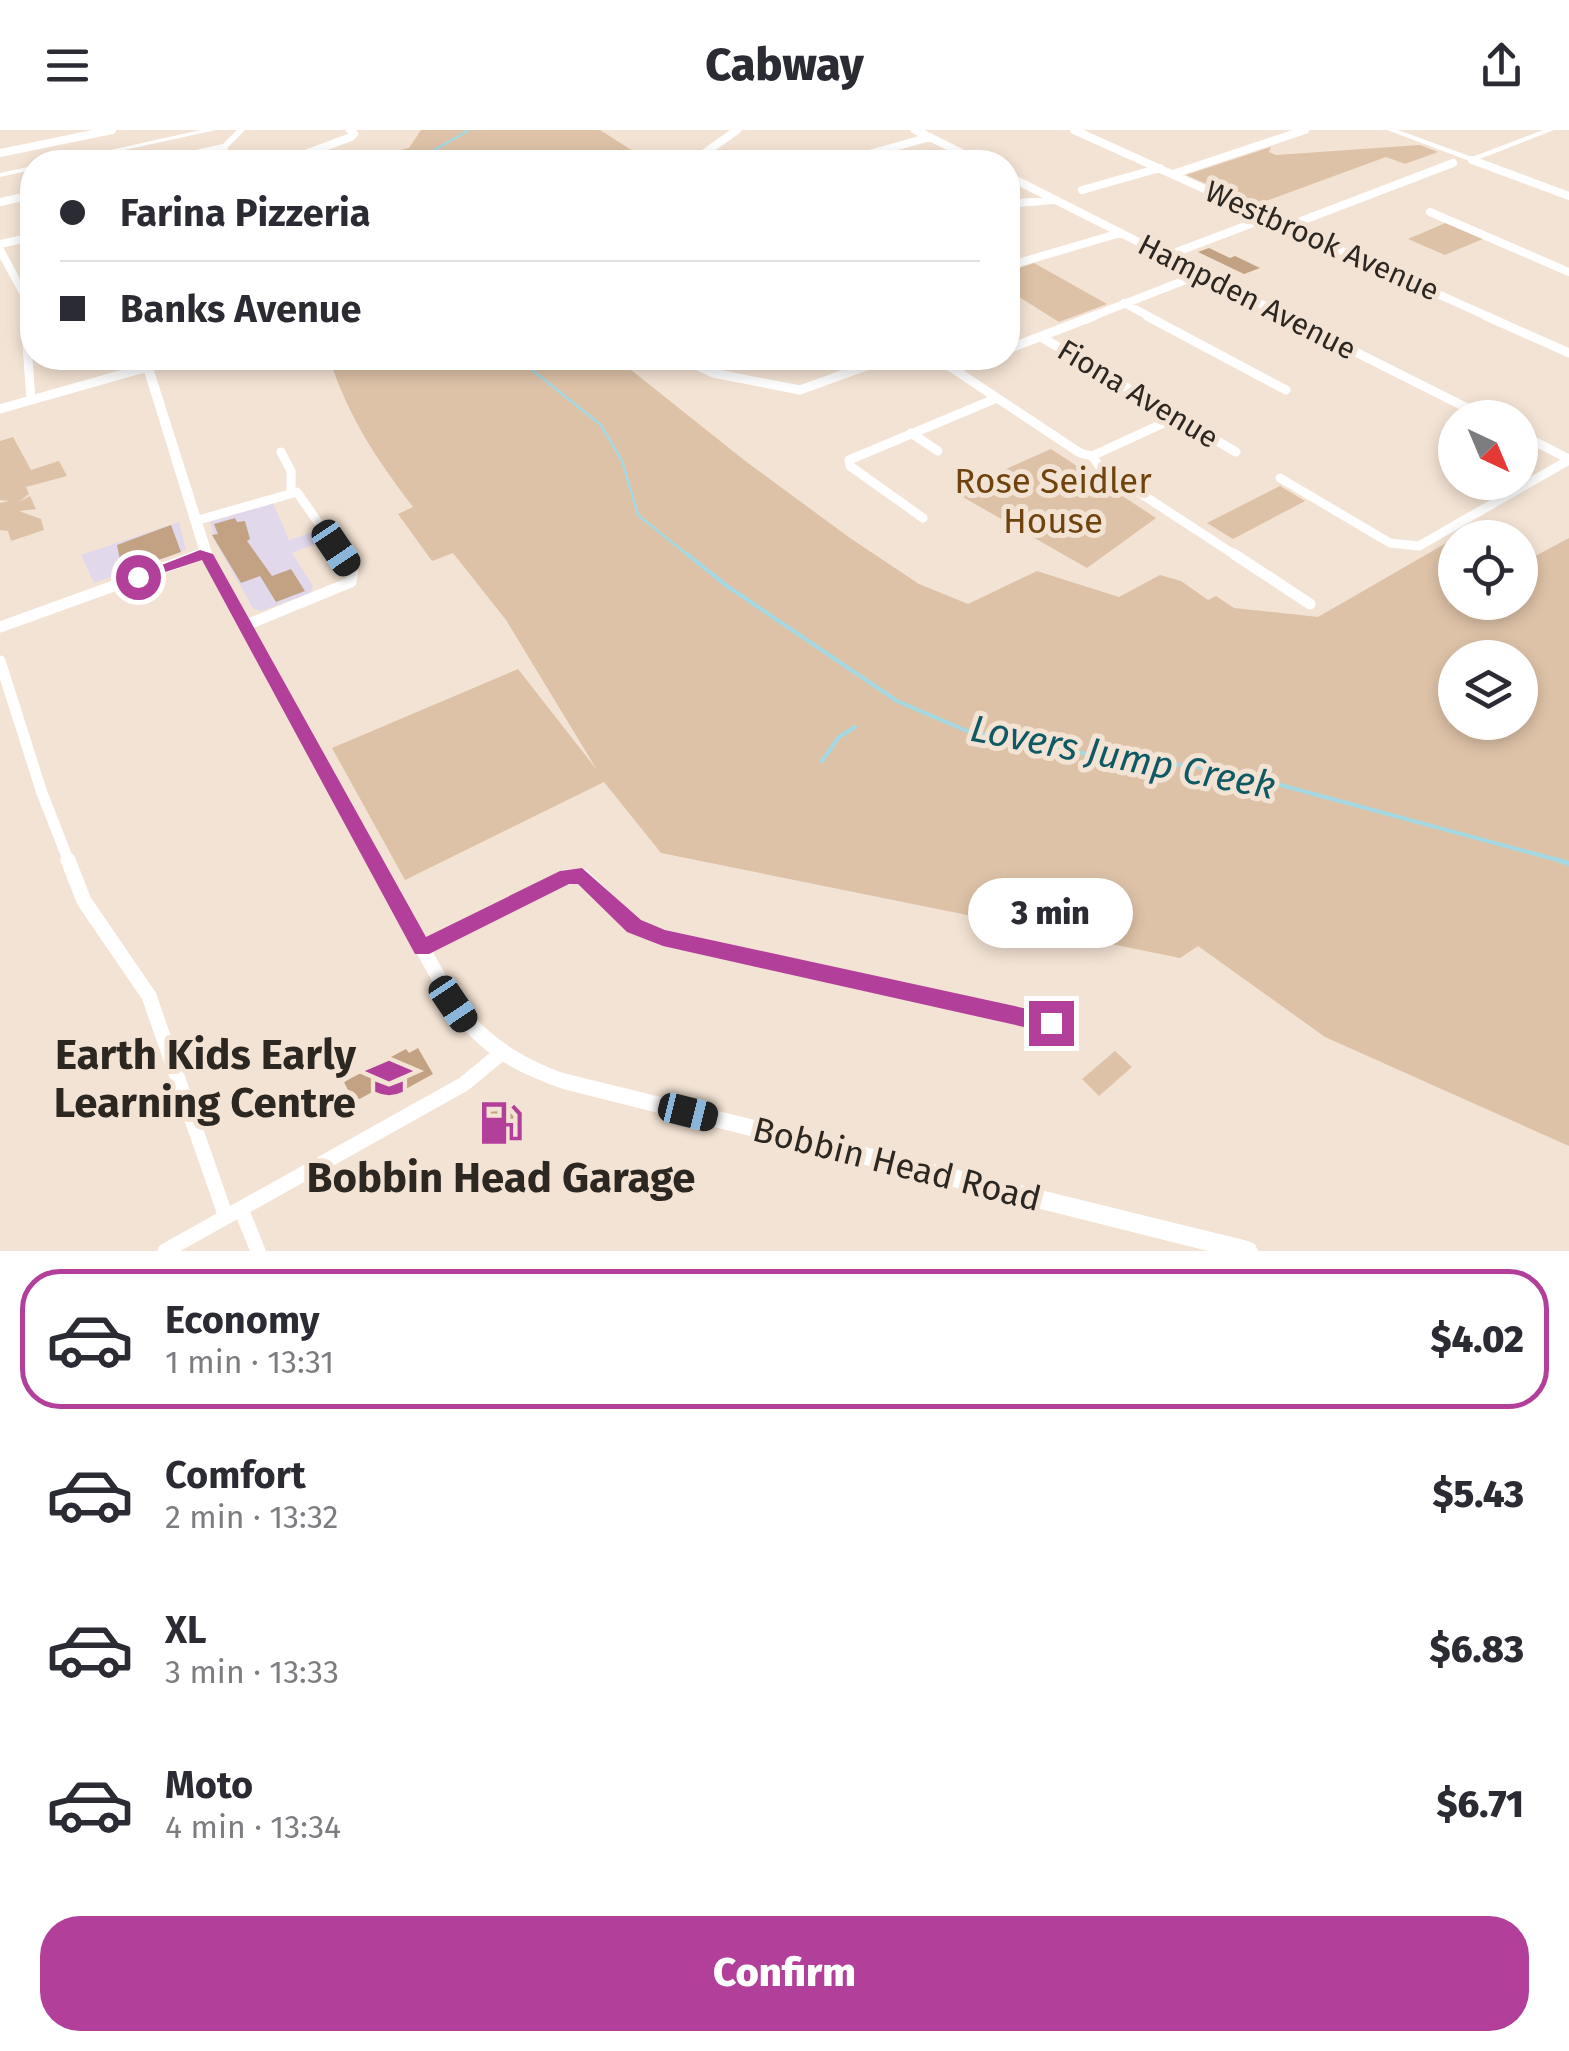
<!DOCTYPE html>
<meta charset="utf-8">
<style>
body{margin:0;font-family:"Fira Sans",sans-serif;background:#f7f7f7;color:#2b2b33;height:100vh;display:flex;flex-direction:column;font-size:38px;white-space:nowrap}
*{box-sizing:border-box;margin:0}
p{font-size:32px;color:#7c7c81}
.icon{flex:none;width:55px;height:55px;fill:none;stroke:currentColor;stroke-width:2;stroke-linecap:round;stroke-linejoin:round}
.map{position:relative;height:1121px;overflow:hidden}
.sheet{display:flex;flex-direction:column;background:#fff;flex:1}
.sheet>*{flex:none}
.guide{position:absolute;left:20px;top:20px;width:1000px;height:220px;border-radius:40px;box-shadow:0 5px 15px #0003;display:grid;align-content:center;height:220px;padding:0 40px;background:#fff}
.needle{width:65px;rotate:136deg}
.tools{position:absolute;left:1438px;top:270px;display:grid;gap:20px}
.tools a{display:grid;place-items:center;width:100px;height:100px;border-radius:50%;background:#fff;box-shadow:0 5px 15px #0003;font-size:50px}
.end{position:absolute;width:45px;height:45px;margin:-22px;border:12px solid #b2409a;background:#fff;box-shadow:0 0 0 5px #fff}
.from{border-radius:50%}
.bubble{position:absolute;height:70px;border-radius:35px;background:#fff;box-shadow:0 5px 15px #0003;font-size:32px;font-weight:800;line-height:70px;text-align:center}
.car{position:absolute;width:30px;height:60px;margin:-30px -15px;border-radius:12px;box-shadow:0 0 8px 2px #0007;background:linear-gradient(#222 24%,#8ab4d8 0 40%,#222 0 76%,#8ab4d8 0 86%,#222 0)}
.guide b{display:flex;align-items:center;gap:35px;height:95px;font-size:38px}
.guide b+b{border-top:2px solid #e1e1e2}
.guide i{width:25px;height:25px;background:#2b2b33}
ul{padding:18px 0 0;list-style:none}
li{display:flex;align-items:center;gap:30px;height:140px;margin:0 20px 15px;padding:0 20px;border:5px solid transparent;border-radius:40px}
li div{flex:1}
li b{display:block;font-size:38px}
li em{font-style:normal;font-weight:800}
li.selected{border-color:#b2409a}
li>.icon{width:90px;height:90px;stroke-width:1.5}
.action{display:flex;gap:20px;margin-top:auto;padding:20px 40px}
.action a{flex:1;height:115px;border-radius:40px;background:#b2409a;color:#fff;font-size:40px;font-weight:800;line-height:115px;text-align:center}
header{display:flex;justify-content:space-between;align-items:center;height:130px;padding:0 40px;background:#fff;font-size:45px;font-weight:800}
.map>svg:first-child{display:block}
</style>
<header><svg class="icon" aria-label="menu" viewBox="0 0 24 24"><path d="M4 6h16M4 12h16M4 18h16"/></svg>Cabway<svg class="icon" aria-label="share" viewBox="0 0 24 24"><path d="M12 15V3M7 8l5-5 5 5M5 13v7h14v-7"/></svg></header>
<div class="map">
<svg width="1569" height="1121" viewBox="0 0 1569 1121">
<rect width="100%" height="100%" fill="#f3e3d4"/>
<!-- commercial -->
<path fill="#e2d8ec" d="M273,373L289,410L313,402L320,412L292,423L313,456L310,463L261,481L253,478L216,413L210,392Z
M179,392L186,420L94,453L81,425Z"/>
<!-- green -->
<path fill="#ddc2a7" fill-rule="evenodd" d="M421,0H600L633,21L591,32H349L409,18Z
M1420,15L1438,22L1405,34L1386,27L1255,75L1186,45L1271,17L1269,22L1276,25Z
M1448,92L1485,108L1445,125L1408,109Z
M1034,133L1107,174L1059,192L1008,160V142Z
M329,228H616L744,330L850,408L919,454L968,474L1037,441L1119,467L1160,445L1181,451L1208,470L1216,466L1234,478L1318,487L1455,408V472H1520V434L1569,408V1016L1325,907L1198,816L1180,828L661,723L604,652L405,750L332,618L518,539L597,640L506,490L453,423L432,431L398,384L413,377C375,327 349,288 329,228ZM1455,528H1520V592H1455Z
M13,307L31,340L59,331L67,346L26,357L29,364L19,372L30,366L36,379L19,381L41,389L44,400L11,411L8,401L0,400V373L9,371L0,370V311Z
M1051,319L1156,388L1087,438L954,362Z
M1280,356L1305,371L1233,409L1207,393Z
M1115,921L1132,937L1099,966L1082,949Z"/>
<g fill="none" stroke-linecap="round" stroke-linejoin="round">
<!-- stream-far2 -->
<path stroke="#a4d9e4" stroke-width="2.5" d="M414,32L469,0
M517,228L601,295L622,331L638,385L690,427"/>
<!-- stream-far1 -->
<path stroke="#a4d9e4" stroke-width="4" d="M687,424L727,456L897,571L967,601L1093,625L1225,640L1565,732
M822,631L839,607L855,597"/>
<!-- stream -->
<path stroke="#a4d9e4" stroke-width="5" d="M1559,730L1569,734"/>
</g>
<!-- building -->
<path fill="#c2a283" d="M1209,118L1230,128L1235,126L1260,138L1244,144L1198,122Z
M235,388L237,392L245,391L250,409L247,411L272,446L291,439L305,461L276,472L260,446L241,453L212,405L218,404L214,394Z
M171,395L181,422L122,443L116,431L120,430L117,415Z
M418,918L433,944L393,966L387,954L354,972L344,952L406,919L409,923Z
M515,980L513,1003L486,1006L488,982Z"/>
<g fill="none" stroke-linecap="round" stroke-linejoin="round">
<!-- minor-far3 -->
<path stroke="#fff" stroke-width="8" d="M915,0L980,32
M1074,0L1491,188
M0,23L112,0
M1472,30L1569,66
M159,32L224,18
M296,32L300,26L351,7L354,4L350,0
M692,32L737,0
M841,32L930,7
M1173,44L1305,0
M1008,46L1289,188
M1082,60L1160,38
M0,72L32,65
M1008,74L1053,70
M1430,82L1569,142
M1288,96L1453,33
M0,114L32,107
M0,120L25,166L24,171
M1166,126L1269,87
M1008,136L1120,103
M1124,173L1152,188
M1088,188L1201,144"/>
<!-- minor-far2 -->
<path stroke="#fff" stroke-width="9" d="M1147,186L1286,260
M1284,186L1487,288
M1486,186L1569,223
M1041,207L1236,322
M27,215L31,270
M1008,219L1094,186
M681,228L713,243L800,260L888,228
M937,228L1080,323L1092,326L1100,337L1238,427
M955,239L986,228
M0,279L148,237
M911,303L938,321
M1520,304L1569,329
M281,322L291,341V361
M1092,326L1177,287
M1280,348L1390,413L1419,416L1569,330
M923,388L850,336L849,330L997,268
M195,391L297,362L342,427
M195,427L206,423"/>
<!-- minor-far1 -->
<path stroke="#fff" stroke-width="11" d="M1234,424L1310,474
M244,496L351,452L353,442L341,424
M0,497L202,424
M0,531L42,663L69,732"/>
<!-- minor -->
<path stroke="#fff" stroke-width="15" d="M68,730L84,771L149,866L226,1087
M422,818L566,747L582,746L634,796L663,807L1051,893
M241,1079L258,1121
M165,1121L464,954L499,925"/>
<!-- major -->
<path fill="#fff" fill-rule="evenodd" d="M201,0H216L69,32H56Z
M237,0H245L213,32H205Z
M1387,0H1398L1472,27L1543,0H1554L1472,32Z
M32,36V40L0,47V43Z
M140,228H150L212,423L459,869C487,906 520,927 563,943L1248,1111L1255,1114L1258,1121H1208L563,959C513,941 479,923 447,879L200,423Z"/>
</g>
<!-- route -->
<path fill="#b2409a" d="M200,420L213,424L426,807L560,741L582,738L641,790L665,800L1051,884L1061,893L1058,900L1051,903L663,816L627,802L578,754H569L429,824H415L202,430L138,451L131,447Z"/>
<!-- icons -->
<defs>
<g id="school-bare" transform="scale(3.45)"><path d="M0-5L7-2L0 1L-7-2ZM-4 1L0 2.5L4 1V4Q0 6-4 4Z" fill="#b2409a" stroke="#f3e3d4" stroke-width="2.5" paint-order="stroke"/></g>
<g id="fuel-bare" transform="scale(3.45)"><path d="M-5.5-6h7V0h2V4h1.3V-2.5L3-4.5l.8-.8L6-3V5H2.5V1h-1V6h-7ZM-4.2-4.7v3.2H.2V-4.7Z" fill="#b2409a" stroke="#f3e3d4" stroke-width="2.5" paint-order="stroke"/></g>
</defs>
<g fill-rule="evenodd">
<use href="#school-bare" x="389" y="948"/>
<use href="#fuel-bare" x="501" y="993"/>
</g>
<g text-anchor="middle" stroke-width="10" stroke-linejoin="round" paint-order="stroke">
<!-- far-street labels -->
<g font-size="30" fill="#2d2722" stroke="#f3e3d4">
<text transform="translate(1322 111) rotate(24)" y="10">Westbrook Avenue</text>
<text transform="translate(1247 167) rotate(27)" y="10">Hampden Avenue</text>
<text transform="translate(1138 264) rotate(31)" y="10">Fiona Avenue</text>
</g>
<!-- park labels -->
<g font-size="35" fill="#6e430d" stroke="#f3e3d4">
<text x="1053" y="363">Rose Seidler<tspan x="1053" dy="40">House</tspan></text>
</g>
<!-- street labels -->
<g font-size="35" fill="#2d2722" stroke="#f3e3d4">
<text transform="translate(897 1034) rotate(14)" y="12">Bobbin Head Road</text>
</g>
<!-- water labels -->
<g font-size="38" font-style="italic" fill="#0f5965" stroke="#f3e3d4">
<text transform="translate(1123 627) rotate(11)" y="13">Lovers Jump Creek</text>
</g>
<!-- near-poi labels -->
<g font-size="42" font-weight="bold" fill="#2d2722" stroke="#f3e3d4" text-anchor="end">
<text x="356" y="939">Earth Kids Early<tspan x="356" dy="48">Learning Centre</tspan></text>
<text x="501" y="1062" text-anchor="middle">Bobbin Head Garage</text>
</g>
</g>
</svg>
<div class="tools">
<a><svg class="needle" viewBox="-14 -14 28 28"><path d="M0-13l5 13h-10z" fill="#e53935"/><path d="M0 13l5-13h-10z" fill="#7c7c81"/></svg></a>
<a><svg class="icon" aria-label="locate" viewBox="0 0 24 24"><circle cx="12" cy="12" r="6"/><path d="M12 2v4M12 18v4M2 12h4M18 12h4"/></svg></a>
<a><svg class="icon" aria-label="layers" viewBox="0 0 24 24"><path d="M12 4l9 5-9 5-9-5zM3 14l9 5 9-5"/></svg></a>
</div>
<i class="end from" style="left:138px;top:447px"></i>
<i class="end" style="left:1051px;top:893px"></i>
<div class="bubble" style="left:968px;top:748px;width:165px">3 min</div>
<i class="car" style="left:336px;top:418px;rotate:146deg"></i>
<i class="car" style="left:453px;top:874px;rotate:146deg"></i>
<i class="car" style="left:688px;top:982px;rotate:104deg"></i>
<div class="guide">
<b><i class="from"></i>Farina Pizzeria</b>
<b><i></i>Banks Avenue</b>
</div>
</div>
<section class="sheet">
<ul>
<li class="selected"><svg class="icon" aria-label="car" viewBox="0 0 24 24"><path d="M5 17H2v-5l4-1 3-4h7l3 4 3 1v5h-3M9 17h6M6 11h13"/><circle cx="7" cy="17" r="2"/><circle cx="17" cy="17" r="2"/></svg><div><b>Economy</b><p>1 min · 13:31</p></div><em>$4.02</em></li>
<li><svg class="icon" aria-label="car" viewBox="0 0 24 24"><path d="M5 17H2v-5l4-1 3-4h7l3 4 3 1v5h-3M9 17h6M6 11h13"/><circle cx="7" cy="17" r="2"/><circle cx="17" cy="17" r="2"/></svg><div><b>Comfort</b><p>2 min · 13:32</p></div><em>$5.43</em></li>
<li><svg class="icon" aria-label="car" viewBox="0 0 24 24"><path d="M5 17H2v-5l4-1 3-4h7l3 4 3 1v5h-3M9 17h6M6 11h13"/><circle cx="7" cy="17" r="2"/><circle cx="17" cy="17" r="2"/></svg><div><b>XL</b><p>3 min · 13:33</p></div><em>$6.83</em></li>
<li><svg class="icon" aria-label="car" viewBox="0 0 24 24"><path d="M5 17H2v-5l4-1 3-4h7l3 4 3 1v5h-3M9 17h6M6 11h13"/><circle cx="7" cy="17" r="2"/><circle cx="17" cy="17" r="2"/></svg><div><b>Moto</b><p>4 min · 13:34</p></div><em>$6.71</em></li>
</ul>
<div class="action"><a>Confirm</a></div>
</section>
